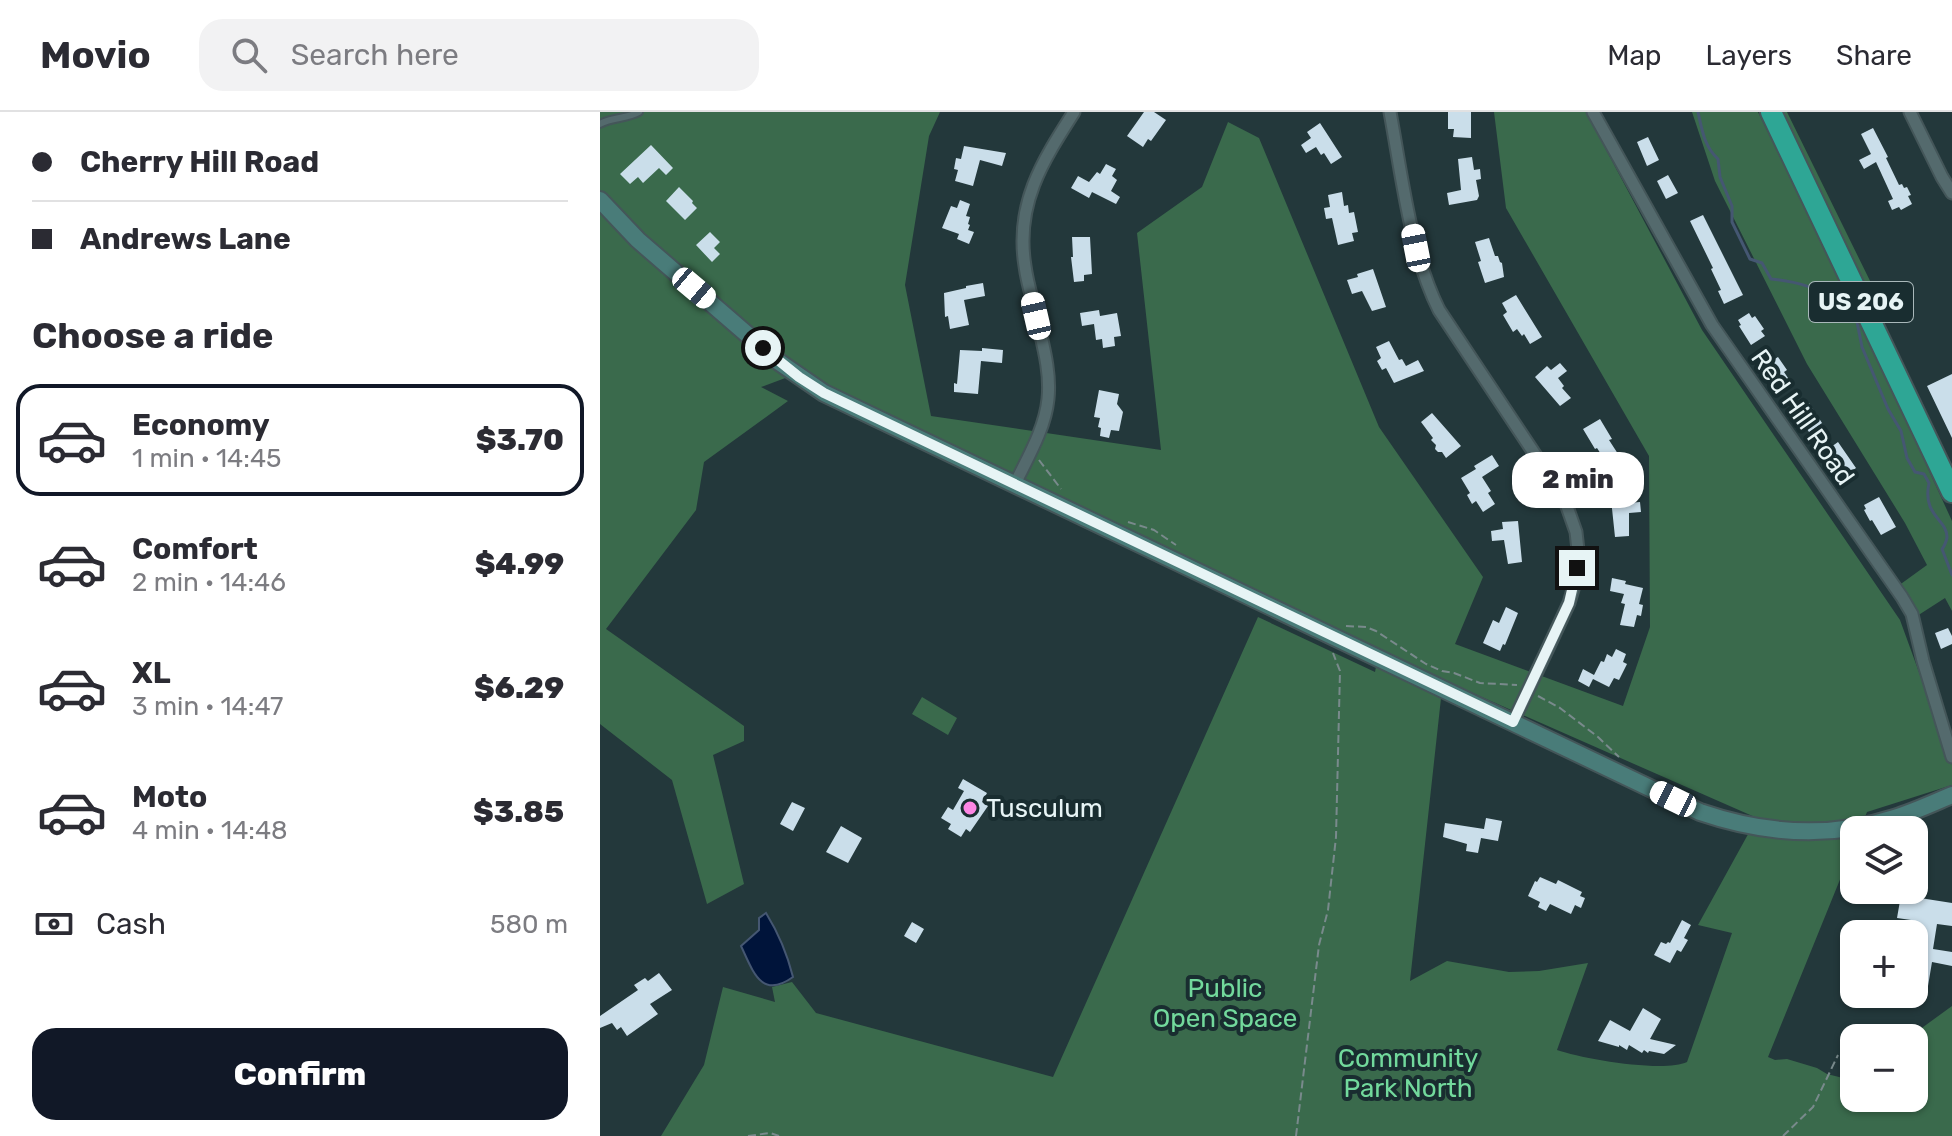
<!DOCTYPE html>
<meta charset="utf-8">
<style>
body{margin:0;font-family:Rubik,sans-serif;background:#f2f2f3;color:#2b2b33;height:100vh;display:flex;flex-direction:column;font-size:30px;white-space:nowrap}
*{box-sizing:border-box;margin:0}
p{font-size:26px;color:#7c7c81}
.icon{flex:none;width:44px;height:44px;fill:none;stroke:currentColor;stroke-width:2;stroke-linecap:round;stroke-linejoin:round}
.map{position:relative;flex:1;overflow:hidden}
.panel{display:flex;flex-direction:column;background:#fff;width:600px}
.panel>*{flex:none}
.guide{display:grid;align-content:center;height:176px;padding:0 32px;background:#fff}
.controls{position:absolute;left:1240px;top:704px;display:grid;gap:16px}
.controls a{display:grid;place-items:center;width:88px;height:88px;border-radius:16px;background:#fff;box-shadow:0 2px 6px #0004;font-size:40px}
.end{position:absolute;width:36px;height:36px;margin:-18px;border:10px solid #e7f4f5;background:#111;box-shadow:0 0 0 4px #111}
.from{border-radius:50%}
.bubble{position:absolute;height:56px;border-radius:24px;background:#fff;box-shadow:0 2px 6px #0004;font-size:26px;font-weight:800;line-height:56px;text-align:center}
.car{position:absolute;width:24px;height:48px;margin:-24px -12px;border-radius:10px;box-shadow:0 0 6px 2px #0007;background:linear-gradient(#fff 24%,#345 0 40%,#fff 0 76%,#345 0 86%,#fff 0)}
.guide b{display:flex;align-items:center;gap:28px;height:76px;font-size:30px}
.guide b+b{border-top:2px solid #e1e1e2}
.guide i{width:20px;height:20px;background:#2b2b33}
ul{padding:0;list-style:none}
li{display:flex;align-items:center;gap:24px;height:112px;margin:0 16px 12px;padding:0 16px;border:4px solid transparent;border-radius:24px}
li div{flex:1}
li b{display:block;font-size:30px}
li em{font-style:normal;font-weight:800}
li.active{border-color:#111827}
li>.icon{width:72px;height:72px;stroke-width:1.5}
h2{padding:0 32px;font-size:36px;line-height:96px}
.pay{display:flex;align-items:center;gap:20px;height:88px;padding:0 32px;font-size:30px}
.pay p{margin-inline-start:auto}
.button{display:flex;gap:16px;margin-top:auto;padding:16px 32px}
.button a{flex:1;height:92px;border-radius:24px;background:#111827;color:#fff;font-size:32px;font-weight:800;line-height:92px;text-align:center}
header{display:flex;align-items:center;gap:48px;box-sizing:border-box;height:112px;padding:0 40px;background:#fff;border-bottom:2px solid #e1e1e2}
header strong{font-size:38px}
nav{display:flex;gap:44px;margin-inline-start:auto;font-size:28px}
.search{width:560px;height:72px;background:#f2f2f3;display:flex;align-items:center;gap:20px;box-sizing:border-box;padding:0 28px;border-radius:24px;color:#7c7c81;font-size:30px}
main{display:flex;flex:1;min-height:0}
.map>svg:first-child{display:block}
</style>
<header>
<strong>Movio</strong>
<div class="search"><svg class="icon" aria-label="search" viewBox="0 0 24 24"><circle cx="10" cy="10" r="6"/><path d="M15 15l6 6"/></svg>Search here</div>
<nav><a>Map</a><a>Layers</a><a>Share</a></nav>
</header>
<main>
<section class="panel">
<div class="guide">
<b><i class="from"></i>Cherry Hill Road</b>
<b><i></i>Andrews Lane</b>
</div>
<h2>Choose a ride</h2>
<ul>
<li class="active"><svg class="icon" aria-label="car" viewBox="0 0 24 24"><path d="M5 17H2v-5l4-1 3-4h7l3 4 3 1v5h-3M9 17h6M6 11h13"/><circle cx="7" cy="17" r="2"/><circle cx="17" cy="17" r="2"/></svg><div><b>Economy</b><p>1 min · 14:45</p></div><em>$3.70</em></li>
<li><svg class="icon" aria-label="car" viewBox="0 0 24 24"><path d="M5 17H2v-5l4-1 3-4h7l3 4 3 1v5h-3M9 17h6M6 11h13"/><circle cx="7" cy="17" r="2"/><circle cx="17" cy="17" r="2"/></svg><div><b>Comfort</b><p>2 min · 14:46</p></div><em>$4.99</em></li>
<li><svg class="icon" aria-label="car" viewBox="0 0 24 24"><path d="M5 17H2v-5l4-1 3-4h7l3 4 3 1v5h-3M9 17h6M6 11h13"/><circle cx="7" cy="17" r="2"/><circle cx="17" cy="17" r="2"/></svg><div><b>XL</b><p>3 min · 14:47</p></div><em>$6.29</em></li>
<li><svg class="icon" aria-label="car" viewBox="0 0 24 24"><path d="M5 17H2v-5l4-1 3-4h7l3 4 3 1v5h-3M9 17h6M6 11h13"/><circle cx="7" cy="17" r="2"/><circle cx="17" cy="17" r="2"/></svg><div><b>Moto</b><p>4 min · 14:48</p></div><em>$3.85</em></li>
</ul>
<div class="pay"><svg class="icon" aria-label="cash" viewBox="0 0 24 24"><path d="M3 7h18v10H3z"/><circle cx="12" cy="12" r="2"/></svg>Cash<p>580 m</p></div>
<div class="button"><a>Confirm</a></div>
</section>
<div class="map">
<svg width="1352" height="1024" viewBox="0 0 1352 1024">
<rect width="100%" height="100%" fill="#23383b"/>
<!-- green -->
<path fill="#3a6a4c" fill-rule="evenodd" d="M0,0H340L329,24L305,173L331,304L561,338L537,121L602,75L628,10L659,26L779,315L883,465L855,532L1023,594L1050,515L1049,344L906,96L894,0H986L1102,218L1300,508L1352,651V673L1267,700L1260,718H1254V733L1168,945L1175,948L1187,947L1217,956L1227,962L1251,968L1254,965V986H1314V926H1308L1352,894V1024H61L104,953L123,875L175,890L172,875L192,870L216,901L453,965L658,505L775,560L778,544L196,262L161,275L188,289L104,350L96,398L6,517L144,614V629L113,643L144,772L107,792L72,668L0,612ZM843,568L1157,706L1098,813L1132,821L1087,950C1064,961 983,947 957,938L988,851L939,859L909,860L847,849L810,869Z
M1092,0H1158L1257,201L1352,409V499L1345,486L1317,504L1298,474L1327,453L1305,411L1207,252L1115,69Z
M1179,0H1187L1275,179L1268,182Z
M322,585L357,606L348,623L312,602Z"/>
<!-- water -->
<path fill="#00143a" stroke="#455772" stroke-width="2" d="M166,801C179,822 187,841 193,865C161,888 153,859 141,834L159,818V806Z"/>
<g fill="none" stroke-linecap="round" stroke-linejoin="round">
<!-- stream -->
<path stroke="#455772" stroke-width="3" d="M1098,0C1102,18 1104,34 1118,47L1120,65L1132,94V110L1150,147L1162,151L1171,167C1192,169 1212,173 1229,185C1243,196 1236,199 1256,205L1262,235L1288,297L1301,319L1307,346L1315,360L1324,362L1329,371C1322,404 1347,407 1347,425C1347,428 1344,435 1342,437L1352,463"/>
</g>
<!-- building -->
<path fill="#cadeea" d="M544,0H554L566,8L551,29L548,27L543,35L527,24Z
M848,0H871V26L853,25L854,17H848Z
M720,11L742,45L731,52L724,41L721,43L716,35L706,41L701,33L711,26L707,20Z
M1273,16L1288,45L1286,46L1299,73L1302,72L1304,76L1307,75L1311,83L1308,84L1312,92L1301,98L1299,95L1292,98L1288,89L1293,87L1276,50L1264,57L1259,48L1271,42L1261,22Z
M1048,25L1059,48L1047,54L1037,30Z
M51,33L73,56L66,63L59,56L43,71L38,65L30,72L20,62Z
M364,34L406,41L402,54L380,48L373,74L355,69L358,58L354,57L356,46L361,47Z
M872,45L874,58L880,57L881,67L876,68L879,84L877,88L849,93L847,81L861,78L858,47Z
M506,52L516,57L512,64L517,68L511,79L520,85L516,92L492,80L489,86L471,76L478,64L489,70L497,60L500,62Z
M1068,63L1078,81L1066,87L1057,69Z
M79,75L93,89L92,91L97,96L85,108L66,89Z
M742,80L744,94L748,93L749,101L754,100L758,120L752,121L754,129L738,133L732,106L726,107L724,96L730,95L728,83Z
M360,88L370,92L366,104L370,105L368,112L370,113L368,118L374,120L369,132L357,127L359,122L342,116L351,94L357,96Z
M1103,103L1143,183L1124,192L1118,179L1121,178L1111,157L1113,156L1090,109Z
M110,120L120,130L114,136L120,142L112,150L96,133Z
M472,125H490L492,162L484,163V169L474,170L471,145H473Z
M889,126L895,144H898L900,150L902,151L904,165L885,171L878,150L881,149L875,130Z
M773,157L786,195L772,199L762,179L752,182L747,168L758,165L757,162Z
M383,171L385,184L364,188L369,213L350,217L348,204L345,205L344,181L366,176V174Z
M916,183L942,225L930,232L924,222L922,224L917,217L913,220L903,203L907,200L902,191Z
M499,198L500,204L517,201L521,224L514,225L515,234L503,236L502,227L496,228L494,212L482,214L480,201Z
M1149,201L1152,206L1155,204L1164,217L1161,219L1165,224L1151,233L1139,214L1141,213L1138,208Z
M789,229L799,248L802,247L806,254L818,248L824,259L794,271L786,256L782,258L777,249L781,246L776,235Z
M382,236L403,238L402,251L381,249L378,282L354,280V271L357,272L360,238L382,239Z
M1178,245L1187,258L1184,260L1190,269L1179,276L1165,253Z
M960,251L967,259L958,266L964,274L962,276L971,286L960,294L935,265L947,254L951,258Z
M1352,262V326L1327,274Z
M499,278L519,282L517,292L523,300L519,319L511,318L509,326L500,324L501,316L498,315L500,306L494,305Z
M1203,288L1206,293L1209,291L1222,311L1209,320L1192,295Z
M832,301L861,334L846,346L842,340H838L835,337L836,333L831,328L833,326L821,310Z
M1000,307L1012,327L1009,328L1020,345L1008,353L997,336L995,337L983,317Z
M1238,330L1256,356L1242,366L1224,340Z
M892,343L899,354L882,365L891,379L888,381L895,392L883,400L876,389L872,392L867,383L870,381L861,366L876,357L874,354Z
M1028,385V391L1040,390L1041,400L1029,401V424L1015,425L1011,387Z
M1279,385L1296,415L1281,423L1272,408L1270,409L1264,398L1266,397L1264,393Z
M918,409L922,450L908,452L904,428L892,429L891,419L903,417L902,410Z
M1012,466L1026,469L1025,472L1043,476L1039,492L1043,493L1041,504L1037,503L1034,515L1020,513L1025,492L1021,491L1024,482L1010,479Z
M906,495L918,501L905,533L903,532L900,539L883,531L893,508L899,511Z
M1348,516L1352,524V532L1341,537L1335,521Z
M1016,537L1026,542L1023,550L1027,552L1019,568L1014,566L1009,575L993,567L989,575L978,569L983,557L994,563L1001,549L1004,550L1007,542L1012,545Z
M363,667L387,681L382,690L388,694L370,720L366,717L361,725L348,717L351,712L341,706L348,695L353,698L364,679L358,676Z
M192,690L205,696L193,719L180,712Z
M886,706L902,709L898,729L881,726L878,741L866,739L867,732L843,725L845,711L884,717Z
M241,714L262,726L248,751L226,740Z
M940,765L956,772L958,768L982,780L980,784L985,786L981,796L975,793L971,802L950,792L946,799L938,795L940,790L928,784L935,769L937,770Z
M1301,783L1352,791V814L1337,812L1333,837L1352,840V854L1332,850L1328,874L1314,872V822H1309L1311,808L1297,806Z
M1082,808L1091,813L1084,826L1088,828L1081,840L1077,838L1070,851L1054,843L1061,830L1066,832L1068,830L1070,831Z
M312,810L324,817L316,831L304,824Z
M59,861L72,878L50,892L58,902L27,924L21,915L17,918L12,911L0,916V904L38,878L34,873L45,866L48,869Z
M1043,896L1061,907L1050,927L1076,933L1064,942L1049,939L1048,941L1044,938L1042,941L1029,933L1027,938L1019,933V935L998,929L1010,908L1030,919Z"/>
<g fill="none" stroke-linecap="round" stroke-linejoin="round">
<!-- lane casing -->
<g stroke="#445659" stroke-width="10">
<path id="lane" d="M0,12C12,5 27,7 39,0"/>
</g>
<!-- street casing -->
<g stroke="#445659" stroke-width="15">
<path id="street" d="M790,0C802,64 810,140 839,198L964,386L976,420L978,438L974,474L969,491L949,534L913,610
M993,0L1112,213L1302,485L1312,502L1323,549L1352,645
M1310,0L1342,65L1352,81
M415,372C428,345 445,317 448,287C451,258 442,230 436,202C432,186 427,170 425,154C415,92 442,50 474,0"/>
</g>
<!-- secondary casing -->
<g stroke="#445659" stroke-width="20">
<path id="secondary" d="M0,88L38,128L179,250L224,281L1100,700C1164,722 1229,727 1294,706C1314,700 1333,691 1352,683"/>
</g>
<!-- highway casing -->
<g stroke="#445659" stroke-width="24">
<path id="highway" d="M1171,0L1352,380"/>
</g>
<!-- path -->
<path stroke="#798a8c" stroke-width="2" stroke-dasharray="8 4" stroke-linecap="butt" d="M439,348L461,377
M528,410L554,418L576,433
M746,514L766,515L776,519L826,552L842,559L854,561L880,571L917,573
M938,584L960,596L998,625L1019,645
M148,1024L170,1021L179,1024
M696,1024L719,833L728,798L736,725L740,559L733,541
M1183,1024L1213,995L1238,943"/>
<!-- lane -->
<use href="#lane" stroke="#546a6d" stroke-width="6"/>
<!-- street -->
<use href="#street" stroke="#546a6d" stroke-width="11"/>
<!-- secondary -->
<use href="#secondary" stroke="#497c79" stroke-width="16"/>
<!-- highway -->
<use href="#highway" stroke="#2ea695" stroke-width="20"/>
</g>
<g fill="none" stroke-linecap="round" stroke-linejoin="round">
<!-- route -->
<path stroke="#e7f4f5" stroke-width="10" d="M163,236L199,265L224,281L913,610L969,491L977,456"/>
</g>
<!-- markers -->
<circle fill="#fc86e4" stroke="#192d30" stroke-width="3" cx="370" cy="696" r="8"/>
<g text-anchor="middle" stroke-width="8" stroke-linejoin="round" paint-order="stroke">
<!-- shield labels -->
<rect fill="#192d30" stroke="#a9b8ba" stroke-width="2" x="1209" y="170" width="104" height="40" rx="6"/>
<g font-size="24" font-weight="bold" fill="#e7f4f5">
<text x="1261" y="198">US 206</text>
</g>
<!-- street labels -->
<g font-size="26" fill="#e7f4f5" stroke="#192d30">
<text transform="translate(1203 305) rotate(55)" y="9">Red Hill Road</text>
</g>
<!-- poi labels -->
<g font-size="26" fill="#e7f4f5" stroke="#192d30" text-anchor="start">
<text x="386" y="705">Tusculum</text>
</g>
<!-- park labels -->
<g font-size="26" fill="#72d99c" stroke="#192d30">
<text x="625" y="885">Public<tspan x="625" dy="30">Open Space</tspan></text>
<text x="808" y="955">Community<tspan x="808" dy="30">Park North</tspan></text>
</g>
</g>
</svg>
<div class="controls">
<a><svg class="icon" aria-label="layers" viewBox="0 0 24 24"><path d="M12 4l9 5-9 5-9-5zM3 14l9 5 9-5"/></svg></a>
<a>+</a>
<a>−</a>
</div>
<i class="end from" style="left:163px;top:236px"></i>
<i class="end" style="left:977px;top:456px"></i>
<div class="bubble" style="left:912px;top:340px;width:132px">2 min</div>
<i class="car" style="left:816px;top:136px;rotate:349deg"></i>
<i class="car" style="left:94px;top:176px;rotate:130deg"></i>
<i class="car" style="left:436px;top:204px;rotate:347deg"></i>
<i class="car" style="left:1073px;top:687px;rotate:296deg"></i>
</div>
</main>
